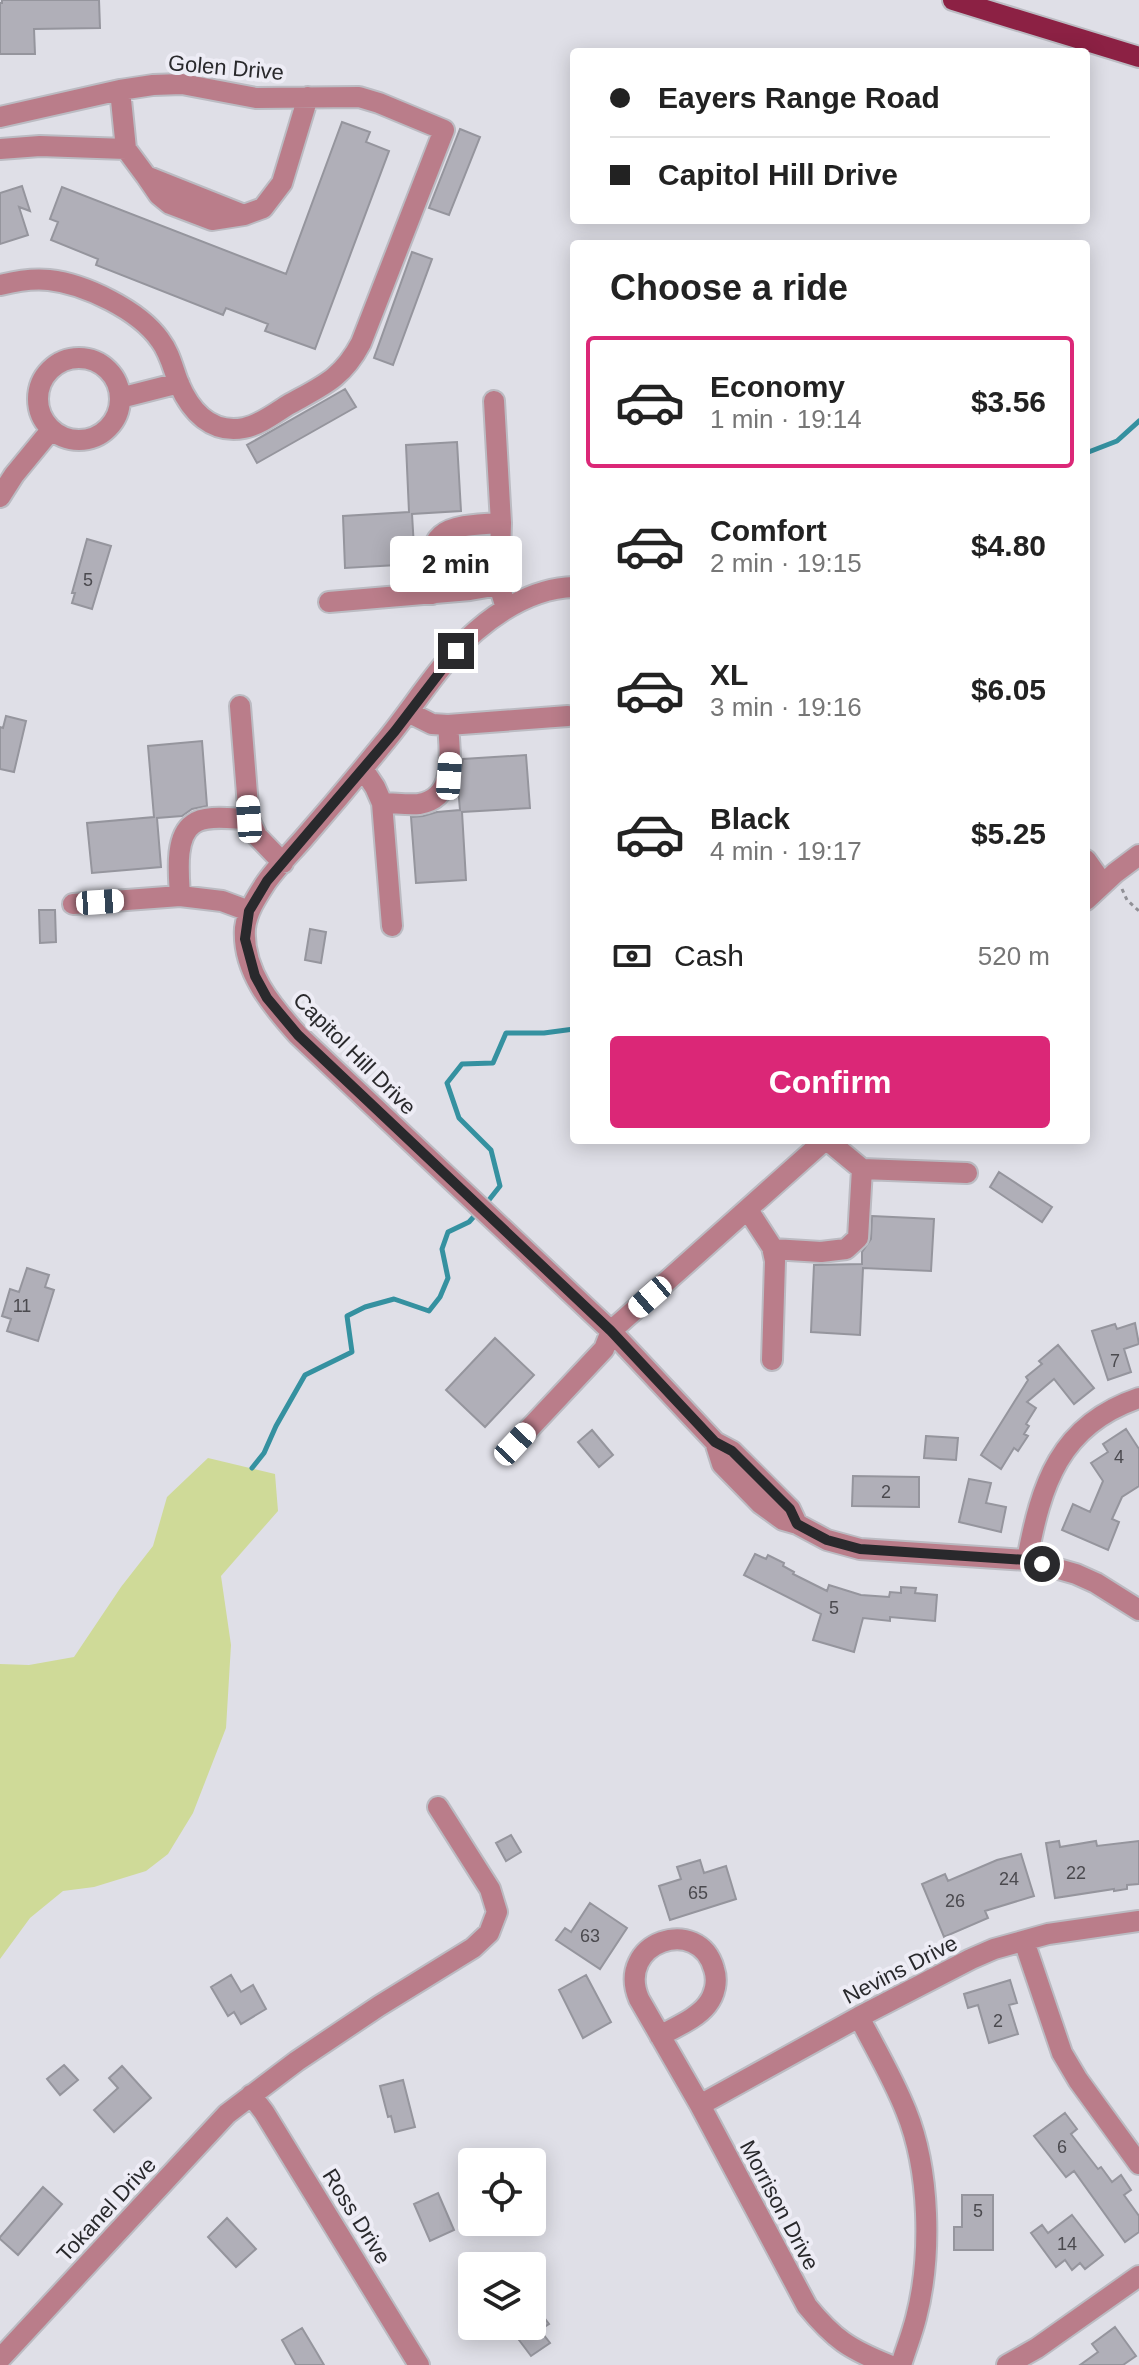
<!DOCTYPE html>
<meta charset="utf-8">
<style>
body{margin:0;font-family:Arial,sans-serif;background:#f2f2f2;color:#222;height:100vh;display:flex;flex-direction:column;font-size:30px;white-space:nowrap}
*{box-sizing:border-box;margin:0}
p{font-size:26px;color:#767676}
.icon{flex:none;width:44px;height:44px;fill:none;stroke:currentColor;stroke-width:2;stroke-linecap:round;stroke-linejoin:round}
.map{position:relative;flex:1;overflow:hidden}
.panel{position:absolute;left:570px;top:240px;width:520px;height:904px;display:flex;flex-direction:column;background:#fff;border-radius:8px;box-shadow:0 4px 20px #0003}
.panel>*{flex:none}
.top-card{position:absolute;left:570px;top:48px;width:520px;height:176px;border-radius:8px;box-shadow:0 4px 20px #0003;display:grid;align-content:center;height:176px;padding:0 40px;background:#fff}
.tools{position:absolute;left:458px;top:2148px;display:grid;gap:16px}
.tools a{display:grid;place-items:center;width:88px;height:88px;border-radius:8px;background:#fff;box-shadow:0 4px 20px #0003;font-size:40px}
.end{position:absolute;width:36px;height:36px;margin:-18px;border:10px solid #29292c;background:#fff;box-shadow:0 0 0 4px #fff}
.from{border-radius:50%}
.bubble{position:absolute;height:56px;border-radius:8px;background:#fff;box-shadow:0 4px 20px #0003;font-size:26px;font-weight:600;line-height:56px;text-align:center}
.car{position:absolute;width:24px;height:48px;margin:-24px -12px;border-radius:10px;box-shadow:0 0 6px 2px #0007;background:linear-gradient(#fff 24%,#345 0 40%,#fff 0 76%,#345 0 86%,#fff 0)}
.top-card b{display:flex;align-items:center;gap:28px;height:76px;font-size:30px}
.top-card b+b{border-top:2px solid #e0e0e0}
.top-card i{width:20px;height:20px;background:#222}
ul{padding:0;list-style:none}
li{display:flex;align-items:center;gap:24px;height:132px;margin:0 16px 12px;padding:0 24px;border:4px solid transparent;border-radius:8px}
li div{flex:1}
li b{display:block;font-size:30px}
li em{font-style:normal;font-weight:600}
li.on{border-color:#db2777}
li>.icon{width:72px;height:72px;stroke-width:1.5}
h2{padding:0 40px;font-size:36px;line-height:96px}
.pay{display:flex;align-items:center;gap:20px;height:88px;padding:0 40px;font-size:30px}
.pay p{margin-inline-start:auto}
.cta{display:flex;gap:16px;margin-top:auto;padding:16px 40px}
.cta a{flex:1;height:92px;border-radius:8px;background:#db2777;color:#fff;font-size:32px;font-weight:600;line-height:92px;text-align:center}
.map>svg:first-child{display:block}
</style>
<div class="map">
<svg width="1139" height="2365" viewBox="0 0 1139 2365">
<rect width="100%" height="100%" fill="#dfdfe7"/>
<!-- green -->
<path fill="#cfda98" d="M208,1458L275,1474L278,1511L221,1576L231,1645L226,1728L193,1813L168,1854L146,1871L94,1887L63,1891L30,1918L0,1959V1664L29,1665L74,1657L121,1587L153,1546L167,1497Z"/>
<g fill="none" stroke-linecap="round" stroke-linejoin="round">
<!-- stream -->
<path stroke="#3591a0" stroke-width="5" d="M1086,453L1117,441L1139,421
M485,1205L500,1186L491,1150L459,1118L447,1083L462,1064L493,1063L506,1033H544L574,1029
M252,1468L264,1453L276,1426L305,1375L352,1352L347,1316L365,1307L394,1299L429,1311L440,1297L448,1278L442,1249L448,1232L469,1222L478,1212"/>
</g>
<!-- building -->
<path fill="#b0afb8" stroke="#95959d" stroke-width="2" d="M2,0H99L100,28L34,29L35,54H0V3H2Z
M342,122L370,132L366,142L389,151L315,349L265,331L268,324L226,308L223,315L96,265L98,259L51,240L58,222L50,219L62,187L286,274Z
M460,129L480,137L449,215L429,208Z
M22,186L30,211L19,207L28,235L0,244V193Z
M412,252L432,259L393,365L374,358Z
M345,389L356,407L257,463L247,445Z
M457,442L461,511L412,514L415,564L345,568L343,516L409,512L406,445Z
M87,539L111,546L92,609L72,603L75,593H72Z
M6,716L26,721L14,772L0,769V727L3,728Z
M202,741L207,806L192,809L182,816L157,818L161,867L92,873L87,823L154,817L148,746Z
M526,755L530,808L462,812L466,880L416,883L411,817L423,816L437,812L460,810L458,787L463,759Z
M39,910H55L56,942L40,943Z
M310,929L326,932L321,963L305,960Z
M999,1172L1052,1207L1042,1222L990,1187Z
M872,1216L934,1219L931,1271L863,1268L860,1335L811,1332L814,1265L862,1264V1252L871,1239Z
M27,1268L49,1275L45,1287L54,1290L38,1341L7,1331L11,1319L2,1316L10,1289L19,1292Z
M1135,1323L1139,1344L1124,1349L1131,1372L1108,1380L1092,1331L1115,1324L1117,1329Z
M495,1338L534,1375L485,1427L446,1390Z
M1058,1345L1094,1388L1074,1404L1054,1379L1027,1402L1036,1408L1026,1424L1029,1426L1024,1434L1028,1436L1018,1451L1014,1448L1001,1469L981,1455L1028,1380L1026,1377L1042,1364L1039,1361Z
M1126,1429L1139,1449V1486L1122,1497L1112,1519L1119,1522L1108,1550L1062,1530L1073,1504L1090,1512L1103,1481L1091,1463L1108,1452L1103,1444Z
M592,1430L613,1455L599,1467L578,1442Z
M926,1436L958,1438L956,1460L924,1458Z
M853,1476L919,1477V1507L852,1506Z
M969,1479L991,1483L986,1503L1006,1507L1001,1532L959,1522Z
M755,1554L766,1559L768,1555L784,1563L783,1566L794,1572L793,1574L827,1591L829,1585L861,1595L889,1597L890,1592L901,1593V1587L916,1588L915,1593L937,1595L935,1621L890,1617V1621L863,1618L854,1652L813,1640L821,1614L744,1575Z
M511,1835L521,1852L506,1861L496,1843Z
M1059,1841L1060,1847L1096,1841L1097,1846L1139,1841V1884L1127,1885V1889L1114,1891V1889L1055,1898L1046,1843Z
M1021,1854L1034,1896L985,1911L988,1918L944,1937L922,1884L945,1874L948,1881L997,1860Z
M700,1860L704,1873L726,1866L736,1899L670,1920L659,1886L681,1879L677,1867Z
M590,1903L627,1928L600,1969L556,1940L565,1928L571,1932Z
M231,1975L241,1992L253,1985L266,2009L241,2024L234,2012L228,2016L211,1987Z
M586,1975L611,2022L583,2038L559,1990Z
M1010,1980L1017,2003L1009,2005L1018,2034L989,2043L978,2005L968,2008L964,1994Z
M64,2065L78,2080L60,2095L47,2079Z
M122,2066L151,2098L114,2132L94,2110L118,2088L109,2078Z
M403,2080L415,2127L395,2132L391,2116L388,2117L380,2086Z
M1065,2113L1077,2129L1071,2134L1098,2169L1101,2167L1112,2182L1121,2175L1131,2190L1124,2195L1139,2216V2232L1125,2242L1074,2171L1066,2177L1034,2136Z
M43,2187L62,2204L18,2255L0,2239V2237Z
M438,2193L454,2230L430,2241L414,2204Z
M962,2195H993V2250H954V2227H962Z
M1072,2215L1103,2255L1085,2269L1080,2263L1072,2270L1065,2260L1056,2267L1031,2233L1042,2225L1048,2233Z
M227,2218L256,2249L236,2267L208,2237Z
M540,2312L549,2324L540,2330L550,2343L531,2356L513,2332L521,2326H532V2319Z
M1115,2327L1136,2356L1123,2365H1080L1098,2352L1092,2344Z
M302,2328L317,2353L324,2365H296L282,2340Z"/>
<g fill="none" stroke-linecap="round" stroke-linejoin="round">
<!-- minor casing -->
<g stroke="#bbbbc2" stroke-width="24">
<path id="minor" d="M0,117L120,90L153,85L182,84L256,98L359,97L379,103L444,130L361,343C342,379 322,386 288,405C275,413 260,425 244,428C212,434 191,412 179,384C173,369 170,353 160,340C139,310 85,284 49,280C32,278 16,281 0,285
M0,149L40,146L126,149L120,90
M126,149L146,176L244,215L263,208L282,183L308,97
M146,176L159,195L170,204L212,220L244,215
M38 399a41 41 0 1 1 82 0a41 41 0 1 1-82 0Z
M120,398L179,383
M494,401L501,523L499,585L506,608
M0,497L14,475L51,430
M574,587C536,588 504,607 476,631C439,663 414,707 383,744C357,776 331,807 304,838C291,853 276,868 265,884C256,898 247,912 245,928C242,971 272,1006 298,1035L611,1331L715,1442L732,1451L790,1509L797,1524
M432,594C425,529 441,526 501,523
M329,602L470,590L499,585
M240,706L249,819L257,836L283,863
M408,712L432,724L448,725L568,716
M363,769L375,787L382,803C394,803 407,805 419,804C457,798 450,753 448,725
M382,803L392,926
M1086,860L1103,884
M180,896C179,876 174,837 193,824C206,814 233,819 249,819
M1086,900L1115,873L1139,855
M73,904L180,896L222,901L249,911
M862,1169L967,1173
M748,1210L772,1247L775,1261L772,1360
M773,1249L821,1252L846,1249L858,1238L862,1169L827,1140
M715,1442L722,1464L761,1504L783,1520L797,1524L827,1540L860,1549L1027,1560L1076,1574L1096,1583L1139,1610
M515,1444L604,1349L611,1331L825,1140
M1027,1560C1041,1485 1059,1425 1139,1398
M1024,1941L1062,2053L1078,2080L1139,2164
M859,2017C875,2048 893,2078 906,2111C930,2170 932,2256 916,2318C912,2334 906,2349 901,2365
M660,2036C675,2027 696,2019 707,2005C715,1995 718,1981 714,1969C699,1914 615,1942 639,1999L700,2105L807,2306C834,2339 849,2349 889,2365
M251,2095L264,2112L419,2365
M700,2105L859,2017L971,1959L994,1949L1048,1934L1139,1921
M0,2359L227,2114L297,2061L379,2006L473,1948L489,1933L497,1912L490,1889L438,1807
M1007,2365L1037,2348L1139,2276"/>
</g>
<!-- major casing -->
<g stroke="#bbbbc2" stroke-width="24">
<path id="major" d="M953,0L1139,57"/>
</g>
<!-- path -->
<path stroke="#909096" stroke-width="3" stroke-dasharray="4 4" stroke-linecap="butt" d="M1122,889L1127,900L1139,911"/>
<!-- minor -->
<use href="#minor" stroke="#ba7d8a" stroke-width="20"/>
<!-- major -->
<use href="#major" stroke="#8c2144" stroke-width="20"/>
</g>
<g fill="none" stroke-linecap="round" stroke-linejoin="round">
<!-- route -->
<path stroke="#29292c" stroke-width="10" d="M456,651L395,731L267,881L249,911L245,939L255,976L267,998L298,1035L611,1331L715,1442L732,1451L790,1509L797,1524L827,1540L860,1549L1027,1560L1042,1564"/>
</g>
<g text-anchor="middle" stroke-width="8" stroke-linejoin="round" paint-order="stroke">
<!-- number labels -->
<g font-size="18" fill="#4b4a4f">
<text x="88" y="586">5</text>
<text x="22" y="1312">11</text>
<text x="1115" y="1367">7</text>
<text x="1119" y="1463">4</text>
<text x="886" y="1498">2</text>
<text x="834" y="1614">5</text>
<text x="1076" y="1879">22</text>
<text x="1009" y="1885">24</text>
<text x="698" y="1899">65</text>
<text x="955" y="1907">26</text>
<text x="590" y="1942">63</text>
<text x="998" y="2027">2</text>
<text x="1062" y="2153">6</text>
<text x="978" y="2217">5</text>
<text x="1067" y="2250">14</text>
</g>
<!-- street labels -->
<g font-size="22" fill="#29292c" stroke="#edecf5">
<text transform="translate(226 67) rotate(5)" y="8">Golen Drive</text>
<text transform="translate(355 1053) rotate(45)" y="8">Capitol Hill Drive</text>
<text transform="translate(900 1969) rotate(-27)" y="8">Nevins Drive</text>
<text transform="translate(780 2205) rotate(62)" y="8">Morrison Drive</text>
<text transform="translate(106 2209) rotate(-47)" y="8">Tokanel Drive</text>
<text transform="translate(357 2216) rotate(58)" y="8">Ross Drive</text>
</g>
</g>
</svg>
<div class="tools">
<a><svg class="icon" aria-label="locate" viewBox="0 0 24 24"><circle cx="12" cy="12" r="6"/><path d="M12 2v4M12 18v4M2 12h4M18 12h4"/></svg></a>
<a><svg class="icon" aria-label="layers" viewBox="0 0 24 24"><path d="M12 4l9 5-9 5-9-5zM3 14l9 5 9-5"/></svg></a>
</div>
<i class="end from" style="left:1042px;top:1564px"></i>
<i class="end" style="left:456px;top:651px"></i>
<div class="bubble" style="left:390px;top:536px;width:132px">2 min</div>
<i class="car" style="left:449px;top:776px;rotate:4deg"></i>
<i class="car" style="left:249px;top:819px;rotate:356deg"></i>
<i class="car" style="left:100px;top:902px;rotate:86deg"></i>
<i class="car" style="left:650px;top:1297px;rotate:229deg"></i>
<i class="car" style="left:515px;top:1444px;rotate:43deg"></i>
<div class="top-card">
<b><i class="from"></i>Eayers Range Road</b>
<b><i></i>Capitol Hill Drive</b>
</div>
<section class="panel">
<h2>Choose a ride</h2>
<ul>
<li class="on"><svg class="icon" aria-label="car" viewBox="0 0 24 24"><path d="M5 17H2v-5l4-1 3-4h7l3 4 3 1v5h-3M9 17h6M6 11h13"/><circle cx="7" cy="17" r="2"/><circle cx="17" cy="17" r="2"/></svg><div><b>Economy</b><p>1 min · 19:14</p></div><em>$3.56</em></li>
<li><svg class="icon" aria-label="car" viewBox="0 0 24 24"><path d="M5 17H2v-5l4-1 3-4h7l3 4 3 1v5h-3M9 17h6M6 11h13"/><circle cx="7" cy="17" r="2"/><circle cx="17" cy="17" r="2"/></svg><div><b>Comfort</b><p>2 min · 19:15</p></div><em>$4.80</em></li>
<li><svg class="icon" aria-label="car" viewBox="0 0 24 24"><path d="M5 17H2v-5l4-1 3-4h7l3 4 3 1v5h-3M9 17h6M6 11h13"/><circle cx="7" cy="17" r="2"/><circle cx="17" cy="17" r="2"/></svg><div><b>XL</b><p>3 min · 19:16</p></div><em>$6.05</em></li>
<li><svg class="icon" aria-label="car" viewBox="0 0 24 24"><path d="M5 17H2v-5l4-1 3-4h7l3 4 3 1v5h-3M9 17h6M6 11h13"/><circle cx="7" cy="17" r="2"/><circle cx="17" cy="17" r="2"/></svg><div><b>Black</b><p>4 min · 19:17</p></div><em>$5.25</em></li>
</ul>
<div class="pay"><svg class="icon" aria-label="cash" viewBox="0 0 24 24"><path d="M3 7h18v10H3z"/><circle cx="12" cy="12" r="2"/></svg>Cash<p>520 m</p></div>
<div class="cta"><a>Confirm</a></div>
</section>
</div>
